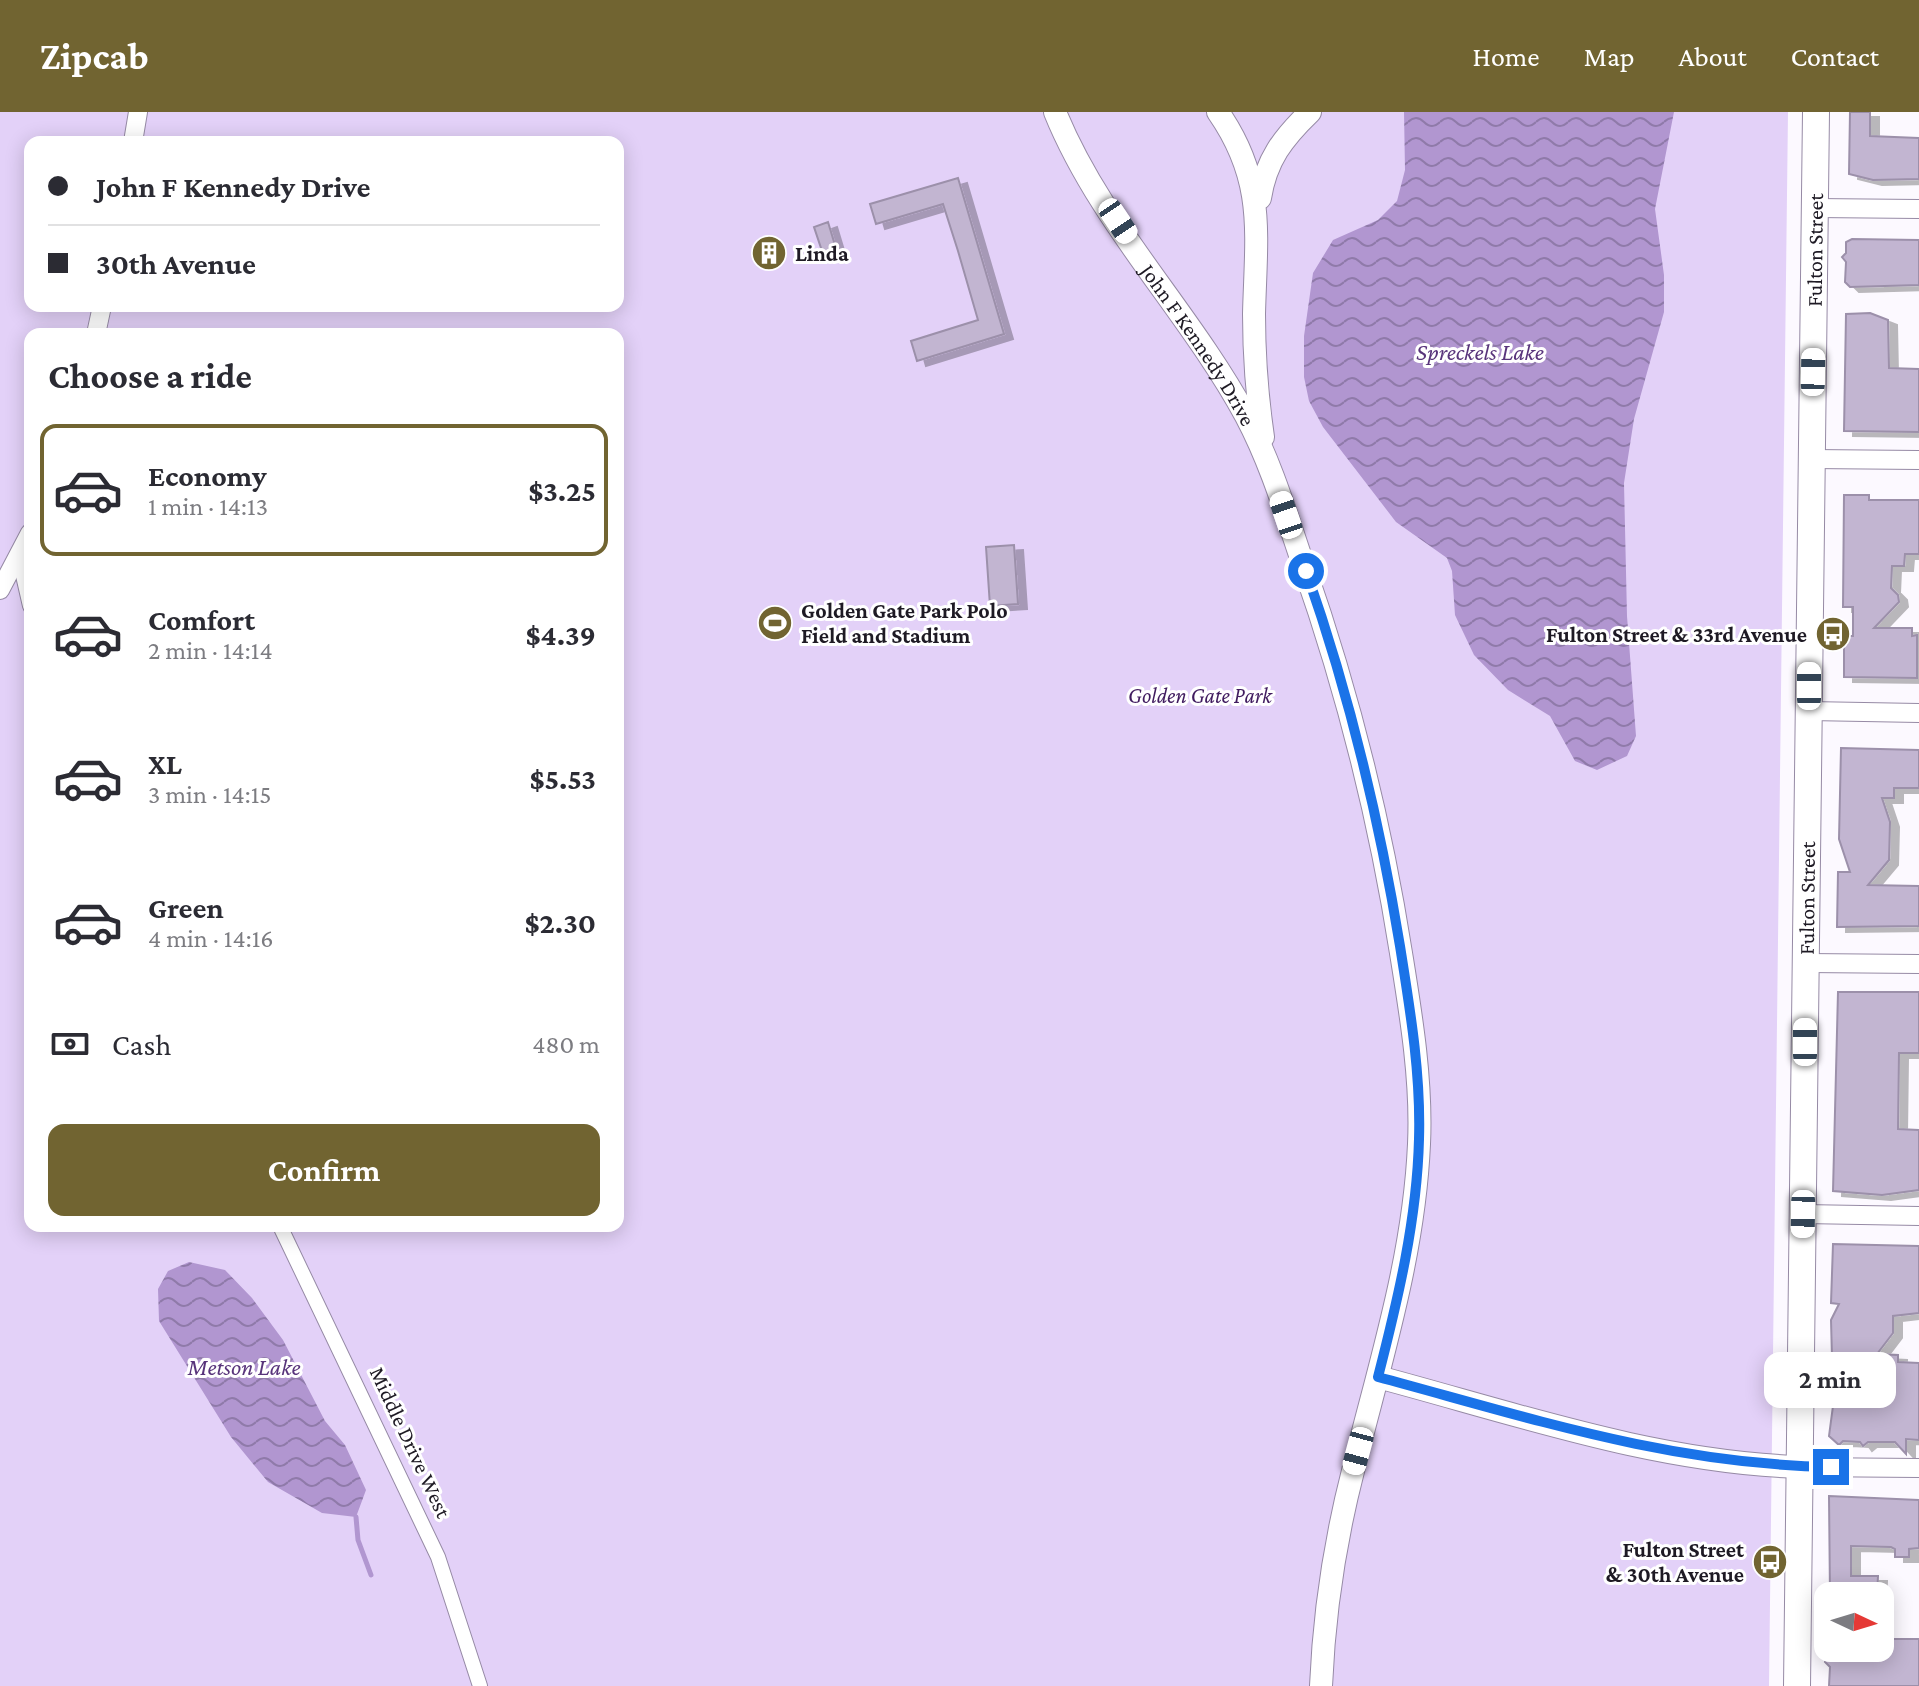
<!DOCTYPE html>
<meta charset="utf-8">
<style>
body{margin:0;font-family:"Crimson Pro",serif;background:#f7f7f7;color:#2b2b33;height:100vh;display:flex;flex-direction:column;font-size:30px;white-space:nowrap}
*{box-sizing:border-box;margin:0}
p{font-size:26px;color:#7c7c81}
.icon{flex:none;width:44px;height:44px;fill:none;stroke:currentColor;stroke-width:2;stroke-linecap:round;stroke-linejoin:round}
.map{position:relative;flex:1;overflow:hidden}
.details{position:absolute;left:24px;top:216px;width:600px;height:904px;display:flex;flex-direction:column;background:#fff;border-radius:16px;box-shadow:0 4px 20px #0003}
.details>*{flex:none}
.banner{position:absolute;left:24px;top:24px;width:600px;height:176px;border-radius:16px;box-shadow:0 4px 20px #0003;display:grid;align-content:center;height:176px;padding:0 24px;background:#fff}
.needle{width:52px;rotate:94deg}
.tools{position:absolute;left:1814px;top:1470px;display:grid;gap:16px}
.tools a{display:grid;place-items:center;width:80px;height:80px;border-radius:16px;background:#fff;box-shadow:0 4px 20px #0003;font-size:40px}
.end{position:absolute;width:36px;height:36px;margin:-18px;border:10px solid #1a73e8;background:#fff;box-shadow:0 0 0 4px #fff}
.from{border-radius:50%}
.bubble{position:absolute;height:56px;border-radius:16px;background:#fff;box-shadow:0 4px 20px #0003;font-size:26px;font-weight:700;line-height:56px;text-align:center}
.car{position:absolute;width:24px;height:48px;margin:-24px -12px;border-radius:10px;box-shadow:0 0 6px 2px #0007;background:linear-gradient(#fff 24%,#345 0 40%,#fff 0 76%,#345 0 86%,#fff 0)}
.banner b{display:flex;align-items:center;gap:28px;height:76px;font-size:30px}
.banner b+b{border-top:2px solid #e1e1e2}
.banner i{width:20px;height:20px;background:#2b2b33}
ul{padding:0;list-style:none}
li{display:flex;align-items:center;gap:24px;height:132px;margin:0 16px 12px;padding:0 8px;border:4px solid transparent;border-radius:16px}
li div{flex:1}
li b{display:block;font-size:30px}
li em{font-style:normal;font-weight:700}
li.active{border-color:#716431}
li>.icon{width:72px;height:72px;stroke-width:1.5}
h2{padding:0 24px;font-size:36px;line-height:96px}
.pay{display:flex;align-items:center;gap:20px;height:88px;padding:0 24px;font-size:30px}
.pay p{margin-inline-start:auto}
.button{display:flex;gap:16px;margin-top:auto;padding:16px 24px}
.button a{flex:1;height:92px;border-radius:16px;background:#716431;color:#fff;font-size:32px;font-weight:700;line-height:92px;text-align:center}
header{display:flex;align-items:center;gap:48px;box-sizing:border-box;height:112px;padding:0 40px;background:#716431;color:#fff}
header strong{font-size:38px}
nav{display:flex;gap:44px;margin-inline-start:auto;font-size:28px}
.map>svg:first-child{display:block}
</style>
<header>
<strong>Zipcab</strong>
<nav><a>Home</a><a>Map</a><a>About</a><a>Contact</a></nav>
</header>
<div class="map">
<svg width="1919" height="1574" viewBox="0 0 1919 1574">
<defs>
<pattern id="water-waves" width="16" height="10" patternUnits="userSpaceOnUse" patternTransform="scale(2)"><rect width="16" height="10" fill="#b196d0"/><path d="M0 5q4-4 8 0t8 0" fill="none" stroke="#8f7aa9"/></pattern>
<filter id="shadow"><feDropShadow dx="9" dy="5" stdDeviation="0" flood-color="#0004"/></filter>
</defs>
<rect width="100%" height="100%" fill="#fcf9ff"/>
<!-- green -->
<path fill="#e3d1f8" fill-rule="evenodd" d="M0,0H1788L1769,1574H0ZM30,30H618V194H30ZM30,222H618V1114H30Z"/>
<!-- water -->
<path fill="url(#water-waves)" d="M1404,0H1674L1655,97L1664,163V200L1634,307L1624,371L1627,504L1636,624L1627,644L1597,658L1575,649L1550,604L1508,578L1474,543L1455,503L1452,459L1447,446L1396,410L1323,315L1309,289L1304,265V224L1313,161L1333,128L1378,108L1397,89L1405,58Z
M189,1150L225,1158L252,1186L283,1228L325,1309L345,1333L366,1378L356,1405L322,1401L268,1370L231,1325L159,1209L158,1177L168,1159Z"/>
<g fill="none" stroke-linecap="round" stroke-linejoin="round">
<!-- stream -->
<path stroke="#b196d0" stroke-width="5" d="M356,1405L358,1428L371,1463"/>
</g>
<!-- building -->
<path fill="#c2b5d1" stroke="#9c90aa" stroke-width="2" filter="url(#shadow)" d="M1850,0H1870V24L1919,26V67L1873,68L1849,62Z
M958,66L1004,222L917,249L911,229L978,208L958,139L943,92L876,112L870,92Z
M828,110L837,140L824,145L814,115Z
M1852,127L1919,128V173L1850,175L1845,170L1846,150L1842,145L1846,141V130Z
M1870,201L1888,208L1889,256L1919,257V320L1844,319L1846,202Z
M1844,383H1869V388H1919V442H1905L1904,454H1892L1891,476L1898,483L1899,490L1874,516H1912V524L1917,523V566L1844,565V532H1847V524H1853V495H1843Z
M1014,433L1018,492L990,494L986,435Z
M1841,636L1919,638V676H1894V686H1882L1890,710L1889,748L1868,773L1919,774V814L1837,815L1838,760H1850L1839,727Z
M1838,880H1919V941H1899L1898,1017L1919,1018V1078L1882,1083L1833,1079Z
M1833,1132L1919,1134V1201L1893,1204V1221L1877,1242L1898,1243V1250L1919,1251V1328L1906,1327V1342L1895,1330H1868L1863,1334L1860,1330L1843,1329L1839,1333L1829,1324L1833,1294L1829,1288L1833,1283L1831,1208L1839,1192L1831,1191Z
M1829,1384L1919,1388V1436L1909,1437V1445H1895V1437L1891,1435L1851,1434V1464H1878L1877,1484H1830Z
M1880,1527H1919V1574H1829L1830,1555L1825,1550L1829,1537L1880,1536Z"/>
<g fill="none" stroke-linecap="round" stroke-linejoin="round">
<!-- pedestrian casing -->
<g stroke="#968aa5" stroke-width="16">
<path id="pedestrian" d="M19,446L30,494
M280,1114L438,1445L480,1574"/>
</g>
<!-- minor casing -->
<g stroke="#968aa5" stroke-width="20">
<path id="minor" d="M133,30L138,0
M1815,96L1919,97
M96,222L102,194
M1812,347L1919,348
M0,478L30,421
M1809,599L1919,601
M1806,851L1919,852
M1803,1102L1919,1104
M1800,1355L1919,1356"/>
</g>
<!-- tertiary casing -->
<g stroke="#968aa5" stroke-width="24">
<g id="tertiary">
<path id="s1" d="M1055,0C1100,111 1189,199 1246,304C1271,351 1286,402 1303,452C1348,580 1380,708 1401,841C1411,903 1422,969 1419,1032C1414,1145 1380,1250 1353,1359C1335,1429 1324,1502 1321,1574"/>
<path d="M1218,0C1266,69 1256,122 1254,202C1254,243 1257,284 1263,325"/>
<path d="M1260,86C1266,48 1283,26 1310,0"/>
<path d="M1378,1265C1517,1302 1654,1350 1800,1355"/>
</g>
</g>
<!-- secondary casing -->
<g stroke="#968aa5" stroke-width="28">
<g id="secondary">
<path id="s2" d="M1797,1574L1816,0"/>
</g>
</g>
<!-- pedestrian -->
<use href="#pedestrian" stroke="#fff" stroke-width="14"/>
<!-- minor -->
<use href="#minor" stroke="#fff" stroke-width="18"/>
<!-- tertiary -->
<use href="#tertiary" stroke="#fff" stroke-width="22"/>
<!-- secondary -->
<use href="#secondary" stroke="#fff" stroke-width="26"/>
</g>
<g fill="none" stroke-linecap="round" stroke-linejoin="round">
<!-- route -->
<path stroke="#1a73e8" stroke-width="10" d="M1306,459C1349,581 1379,706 1400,834C1410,897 1421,962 1419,1027C1417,1108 1398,1187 1378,1265C1531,1306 1669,1352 1831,1355"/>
</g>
<!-- icons -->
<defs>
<g id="building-disc" transform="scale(1.8)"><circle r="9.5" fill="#716431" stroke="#fff"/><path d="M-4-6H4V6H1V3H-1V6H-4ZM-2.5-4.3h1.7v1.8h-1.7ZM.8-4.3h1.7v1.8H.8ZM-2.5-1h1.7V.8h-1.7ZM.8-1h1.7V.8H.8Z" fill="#fff"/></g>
<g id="stadium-disc" transform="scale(1.8)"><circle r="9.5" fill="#716431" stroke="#fff"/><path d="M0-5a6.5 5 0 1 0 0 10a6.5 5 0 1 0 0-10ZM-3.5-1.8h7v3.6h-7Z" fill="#fff"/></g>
<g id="bus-disc" transform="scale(1.8)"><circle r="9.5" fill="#716431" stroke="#fff"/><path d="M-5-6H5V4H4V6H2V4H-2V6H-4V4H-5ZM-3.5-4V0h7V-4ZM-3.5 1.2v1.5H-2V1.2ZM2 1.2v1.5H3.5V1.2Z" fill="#fff"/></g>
</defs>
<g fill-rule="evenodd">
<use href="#building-disc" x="769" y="141"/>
<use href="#stadium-disc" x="775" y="511"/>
<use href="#bus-disc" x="1833" y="522"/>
<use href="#bus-disc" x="1770" y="1450"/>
</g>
<g text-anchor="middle" stroke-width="6" stroke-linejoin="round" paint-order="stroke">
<!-- street labels -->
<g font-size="22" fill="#1e1a24" stroke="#fff">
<text dy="8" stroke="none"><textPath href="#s2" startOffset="1436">Fulton Street</textPath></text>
<text dy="8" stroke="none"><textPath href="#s1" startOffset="274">John F Kennedy Drive</textPath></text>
<text dy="8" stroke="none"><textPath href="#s2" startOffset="788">Fulton Street</textPath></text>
<text transform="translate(411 1330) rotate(65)" y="8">Middle Drive West</text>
</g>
<!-- poi labels -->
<g font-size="22" font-weight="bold" fill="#1e1a24" stroke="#fff" text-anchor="start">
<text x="795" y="149">Linda</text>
<text x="801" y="506">Golden Gate Park Polo<tspan x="801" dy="25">Field and Stadium</tspan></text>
<text x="1807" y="530" text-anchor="end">Fulton Street &amp; 33rd Avenue</text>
<text x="1744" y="1445" text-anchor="end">Fulton Street<tspan x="1744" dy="25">&amp; 30th Avenue</tspan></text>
</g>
<!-- park labels -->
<g font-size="22" font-style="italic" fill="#401b5f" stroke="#fff">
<text x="1200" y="591">Golden Gate Park</text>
</g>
<!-- water labels -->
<g font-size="24" font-style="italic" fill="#58347b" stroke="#fff">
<text x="1480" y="248">Spreckels Lake</text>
<text x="244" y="1263">Metson Lake</text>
</g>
</g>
</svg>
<div class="tools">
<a><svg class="needle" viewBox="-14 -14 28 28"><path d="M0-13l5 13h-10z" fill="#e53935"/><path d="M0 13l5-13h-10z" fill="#7c7c81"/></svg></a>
</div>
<i class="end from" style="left:1306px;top:459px"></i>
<i class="end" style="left:1831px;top:1355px"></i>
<div class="bubble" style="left:1764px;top:1240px;width:132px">2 min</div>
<i class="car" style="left:1118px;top:109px;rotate:146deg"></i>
<i class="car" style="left:1813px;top:260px;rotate:1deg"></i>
<i class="car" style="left:1286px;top:403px;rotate:341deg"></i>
<i class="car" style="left:1809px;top:574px;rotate:0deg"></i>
<i class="car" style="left:1805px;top:930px;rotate:0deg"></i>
<i class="car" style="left:1803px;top:1102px;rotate:181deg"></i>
<i class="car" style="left:1358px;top:1339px;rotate:195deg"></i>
<div class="banner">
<b><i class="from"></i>John F Kennedy Drive</b>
<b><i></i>30th Avenue</b>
</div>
<section class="details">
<h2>Choose a ride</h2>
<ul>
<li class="active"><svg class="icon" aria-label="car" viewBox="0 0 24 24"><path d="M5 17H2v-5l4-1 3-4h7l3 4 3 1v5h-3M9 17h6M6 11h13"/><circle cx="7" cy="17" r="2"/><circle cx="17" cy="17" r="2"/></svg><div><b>Economy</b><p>1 min · 14:13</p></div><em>$3.25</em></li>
<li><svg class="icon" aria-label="car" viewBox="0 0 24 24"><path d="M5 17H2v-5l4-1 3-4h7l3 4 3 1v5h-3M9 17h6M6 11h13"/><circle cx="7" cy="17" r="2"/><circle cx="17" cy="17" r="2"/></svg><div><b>Comfort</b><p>2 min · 14:14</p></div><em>$4.39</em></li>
<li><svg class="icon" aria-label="car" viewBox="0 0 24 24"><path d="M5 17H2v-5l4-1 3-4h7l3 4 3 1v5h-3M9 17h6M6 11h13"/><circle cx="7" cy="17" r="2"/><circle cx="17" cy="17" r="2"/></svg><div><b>XL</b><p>3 min · 14:15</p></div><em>$5.53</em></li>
<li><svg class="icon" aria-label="car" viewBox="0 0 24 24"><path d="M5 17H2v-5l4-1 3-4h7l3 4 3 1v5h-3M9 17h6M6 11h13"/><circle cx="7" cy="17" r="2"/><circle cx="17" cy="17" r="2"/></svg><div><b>Green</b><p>4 min · 14:16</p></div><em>$2.30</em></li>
</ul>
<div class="pay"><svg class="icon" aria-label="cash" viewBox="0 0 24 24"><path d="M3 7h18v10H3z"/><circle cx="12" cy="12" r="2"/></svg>Cash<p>480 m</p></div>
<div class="button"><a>Confirm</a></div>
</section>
</div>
